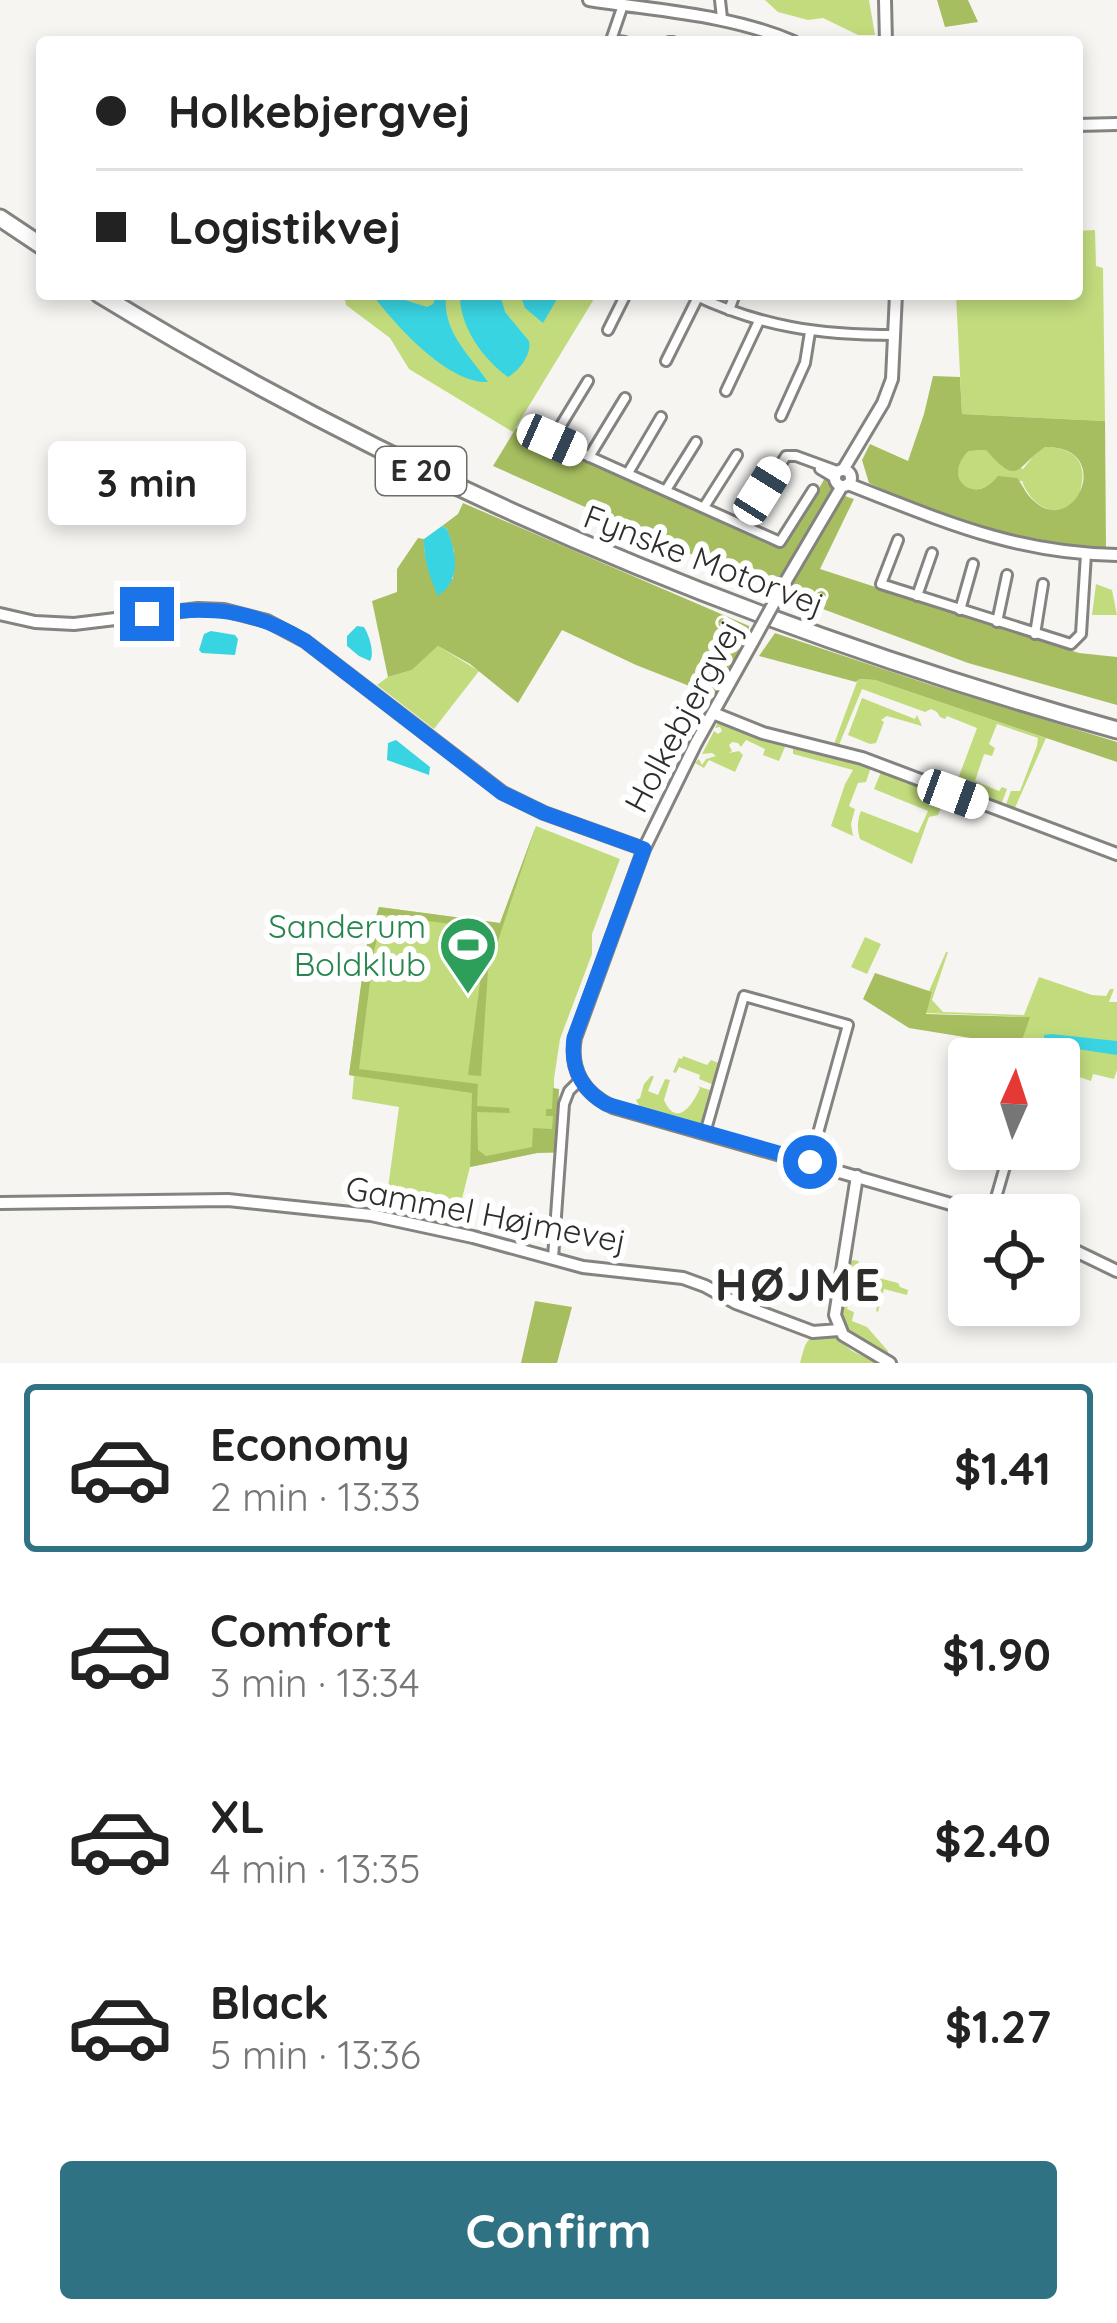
<!DOCTYPE html>
<meta charset="utf-8">
<style>
body{margin:0;font-family:Quicksand,sans-serif;background:#f2f2f2;color:#222;height:100vh;display:flex;flex-direction:column;font-size:45px;white-space:nowrap}
*{box-sizing:border-box;margin:0}
p{font-size:39px;color:#767676}
.icon{flex:none;width:66px;height:66px;fill:none;stroke:currentColor;stroke-width:2;stroke-linecap:round;stroke-linejoin:round}
.map{position:relative;height:1363px;overflow:hidden}
.details{display:flex;flex-direction:column;background:#fff;flex:1}
.details>*{flex:none}
.hud{position:absolute;left:36px;top:36px;width:1047px;height:264px;border-radius:12px;box-shadow:0 6px 18px #0003;display:grid;align-content:center;height:264px;padding:0 60px;background:#fff}
.needle{width:78px;rotate:3deg}
.fabs{position:absolute;left:948px;top:1038px;display:grid;gap:24px}
.fabs a{display:grid;place-items:center;width:132px;height:132px;border-radius:12px;background:#fff;box-shadow:0 6px 18px #0003;font-size:60px}
.end{position:absolute;width:54px;height:54px;margin:-27px;border:15px solid #1a73e8;background:#fff;box-shadow:0 0 0 6px #fff}
.from{border-radius:50%}
.bubble{position:absolute;height:84px;border-radius:12px;background:#fff;box-shadow:0 6px 18px #0003;font-size:39px;font-weight:700;line-height:84px;text-align:center}
.car{position:absolute;width:36px;height:72px;margin:-36px -18px;border-radius:15px;box-shadow:0 0 9px 3px #0007;background:linear-gradient(#fff 24%,#345 0 40%,#fff 0 76%,#345 0 86%,#fff 0)}
.hud b{display:flex;align-items:center;gap:42px;height:114px;font-size:45px}
.hud b+b{border-top:3px solid #e0e0e0}
.hud i{width:30px;height:30px;background:#222}
ul{padding:21px 0 0;list-style:none}
li{display:flex;align-items:center;gap:36px;height:168px;margin:0 24px 18px;padding:0 36px;border:6px solid transparent;border-radius:12px}
li div{flex:1}
li b{display:block;font-size:45px}
li em{font-style:normal;font-weight:700}
li.on{border-color:#2f7283}
li>.icon{width:108px;height:108px;stroke-width:1.5}
.button{display:flex;gap:24px;margin-top:auto;padding:24px 60px}
.button a{flex:1;height:138px;border-radius:12px;background:#2f7283;color:#fff;font-size:48px;font-weight:700;line-height:138px;text-align:center}
.map>svg:first-child{display:block}
</style>
<div class="map">
<svg width="1117" height="1363" viewBox="0 0 1117 1363">
<rect width="100%" height="100%" fill="#f6f5f2"/>
<!-- green -->
<path fill="#c2dc7d" d="M765,0H869L875,35H858L823,18L808,20L778,12Z
M1095,230L1096,266L1103,268L1105,421L962,414L956,294H1077V231Z
M344,294H597L513,432L409,369L390,338L346,305Z
M1045,447C1071,447 1088,460 1081,487C1080,494 1079,499 1073,504C1051,521 1029,501 1022,481C1013,482 1000,481 992,484C980,489 964,497 959,477C955,465 962,458 969,451L986,450L1023,469L1038,450Z
M1096,584L1112,590L1117,615H1092Z
M438,646L479,671L434,729L377,685L388,677L412,670Z
M858,679L875,680L1046,738L1014,810L1005,807L1011,791H1020L1037,746L1038,738L997,724L989,744L995,748L992,756L984,754L975,781L999,791L1002,787L1007,789L1001,805L955,787L977,728L947,716L945,719L940,717L937,712L931,709L925,712L862,689L839,745L834,744Z
M862,698L915,719L917,715L922,726L887,716L881,720L884,722L876,743L870,744L848,735Z
M718,722L749,733L748,737L750,733L783,744L785,747L779,761L763,755L765,749L746,740L741,747L738,743L732,742L729,745L732,751L729,753L739,751L743,755L735,772L709,760L704,768L695,763L699,759L702,765L706,759L716,756L712,753L702,754L714,731L718,734L722,731L720,727L715,728Z
M797,745L868,766L870,770L866,782L858,783L849,806L855,809L851,824L853,836L831,826L845,784L853,770L793,754V747Z
M881,772H885L943,794L945,797L938,815L929,817L912,864L860,839C857,829 857,821 861,811L918,833L928,811L874,789Z
M536,826L620,859L592,934V954L560,1039L554,1079V1153H537L470,1167L455,1226L385,1210L399,1107L352,1099L354,1076L349,1075L366,948L379,907L500,923Z
M865,937L881,944L867,974L851,967Z
M946,952H948L932,1000L943,1012L1024,1015L1039,977L1092,995L1106,996L1110,989H1114L1109,1002H1117V1070L1114,1079L1093,1074L1091,1081L1059,1070V1059H1032L1035,1049L1020,1046L1029,1017L925,1013L932,993L929,991Z
M683,1056L707,1065L711,1060L719,1063L714,1085L699,1079L700,1075L679,1067L676,1073L673,1072L679,1058L682,1059Z
M651,1076H654L648,1091L658,1095L665,1079L670,1080L664,1100C677,1129 693,1104 700,1088L697,1086L713,1091L703,1122L697,1125L642,1111L636,1100L640,1098L644,1084Z
M853,1260L859,1261L856,1272L898,1283L900,1287L908,1290L907,1295L884,1289L878,1312L876,1311L881,1289L860,1284L858,1292H852L847,1309L854,1312L852,1321L867,1327L888,1351V1357C852,1336 838,1332 843,1288C845,1275 844,1269 853,1260Z
M831,1334L852,1351L877,1363H800C807,1339 805,1336 831,1334Z"/>
<!-- forest -->
<path fill="#a6be60" fill-rule="evenodd" d="M937,0H968L978,22L945,27Z
M933,376L960,377L962,414L1105,421L1106,549C1055,544 1004,538 956,521C926,511 897,496 869,483L862,460L870,444L908,461L924,414ZM1045,447C1116,446 1075,539 1034,501C1026,495 1023,485 1017,478L998,476C973,508 941,476 969,451L986,450C1020,488 1015,467 1045,447Z
M516,428L784,547L825,478C832,491 840,495 854,499L820,569L1079,653L1117,657V705L968,663L769,589L493,466Z
M463,503L749,626L748,637L715,696L636,665L562,630L518,703L470,664L438,646L412,670L388,677L372,601L397,592V569L418,538L424,539C424,567 429,567 453,579L454,552L447,529L442,526L458,514Z
M775,633L928,684L1117,742V762L875,680L859,679L856,682L759,656Z
M536,826L488,971L481,1076L468,1075L487,929L384,915L374,950L359,1069L478,1084L477,1106L509,1108L510,1113L477,1112L478,1150L486,1156L532,1147L533,1128L552,1129L553,1116H546V1109H552L553,1088L559,1089L556,1152L537,1153L470,1167L472,1093L349,1075L366,948L379,907L500,923Z
M875,973L932,992L926,1014L1030,1017L1020,1046L909,1028L863,999Z
M535,1301L572,1307L557,1363H521Z"/>
<!-- water -->
<path fill="#39d4e2" d="M372,294H402L405,300L427,307L433,304L437,294H446C442,332 469,354 488,382C448,384 395,325 372,294Z
M460,294H500L505,312L529,341C532,354 519,371 508,377C483,359 459,326 460,294Z
M520,294H560L543,323L525,308Z
M442,526L447,529C456,553 462,579 438,596C430,578 423,558 424,539Z
M357,626L364,627C369,635 375,653 370,661L359,656L347,646V636Z
M211,631L235,635L238,639L235,655L202,653L199,650L204,634Z
M396,740L430,767L429,775L387,760L388,743Z
M1051,1034L1117,1041V1055L1044,1044V1035Z"/>
<g fill="none" stroke-linecap="round" stroke-linejoin="round">
<!-- street casing -->
<g stroke="#848380" stroke-width="14">
<path id="street" d="M720,0L722,18
M623,5L611,40L625,42
M669,42H673
M692,294C761,327 819,335 895,335
M729,310L735,294
M608,330L626,294
M666,361L698,297
M588,381L552,440L780,542L813,490
M726,391L759,321
M781,416L805,363L810,332
M589,457L625,398
M820,469L835,478
M628,473L661,417
M666,490L696,442
M704,507L737,455
M742,524L786,456H796L837,471
M898,540L881,584L1071,644L1081,634L1086,554
M917,596L932,553
M960,610L973,564
M997,622L1007,575
M1035,634L1043,584
M705,1133L744,996L848,1025L810,1162
M991,1215L1010,1149
M553,1258L564,1104L569,1091L580,1080"/>
</g>
<!-- secondary casing -->
<g stroke="#848380" stroke-width="16">
<path id="secondary" d="M589,0C659,11 728,14 794,42
M885,0L886,42
M1077,125L1117,124
M843,470L883,403L892,379L896,294
M835 478a8 8 0 1 1 16 0a8 8 0 1 1-16 0Z
M848,484C941,520 1013,553 1117,555
M786,581L842,486
M0,614L35,622L74,624L198,609L224,610L267,621L305,641L503,793L544,813L644,849
M753,641L696,743L644,849L575,1038C569,1070 584,1094 613,1107L989,1215
M713,713L763,733L862,758L1117,854
M857,1176L835,1315L843,1335L890,1363
M0,1203L228,1200L371,1215L473,1237L583,1267L683,1278L705,1286L736,1303L813,1332L839,1330
M1059,1243L1117,1271"/>
</g>
<!-- highway casing -->
<g stroke="#848380" stroke-width="21">
<path id="highway" d="M0,218L42,246
M99,294C417,488 759,630 1117,730"/>
</g>
<!-- street -->
<use href="#street" stroke="#fff" stroke-width="8"/>
<!-- secondary -->
<use href="#secondary" stroke="#fff" stroke-width="10"/>
<!-- highway -->
<use href="#highway" stroke="#fff" stroke-width="15"/>
<!-- secondary-bridge casing -->
<g stroke="#848380" stroke-width="16" stroke-linecap="butt">
<path id="secondary-bridge" d="M753,641L786,581"/>
</g>
<!-- secondary-bridge -->
<use href="#secondary-bridge" stroke="#fff" stroke-width="10"/>
</g>
<g fill="none" stroke-linecap="round" stroke-linejoin="round">
<!-- route -->
<path stroke="#1a73e8" stroke-width="15" d="M147,614C208,606 251,608 305,641L502,793L544,813L644,849L574,1038C570,1068 581,1089 606,1104L810,1162"/>
</g>
<!-- icons -->
<defs>
<g id="stadium-pin" transform="scale(3)"><path d="M0 17L-7.5 6A9.5 9.5 0 1 1 7.5 6Z" fill="#2e9e5b" stroke="#fff"/><path d="M0-5a6.5 5 0 1 0 0 10a6.5 5 0 1 0 0-10ZM-3.5-1.8h7v3.6h-7Z" fill="#fff"/></g>
</defs>
<g fill-rule="evenodd">
<use href="#stadium-pin" x="468" y="945"/>
</g>
<g text-anchor="middle" stroke-width="12" stroke-linejoin="round" paint-order="stroke">
<!-- shield labels -->
<rect fill="#fff" stroke="#6c6c6b" stroke-width="3" x="376" y="447" width="90" height="48" rx="9"/>
<g font-size="30" font-weight="bold" fill="#2d2d2c">
<text x="421" y="481">E 20</text>
</g>
<!-- street labels -->
<g font-size="33" fill="#2d2d2c" stroke="#fff">
<text transform="translate(704 560) rotate(21)" y="12">Fynske Motorvej</text>
<text transform="translate(683 716) rotate(-62)" y="12">Holkebjergvej</text>
<text transform="translate(486 1214) rotate(11)" y="12">Gammel Højmevej</text>
</g>
<!-- leisure labels -->
<g font-size="33" fill="#27864d" stroke="#fff" text-anchor="end">
<text x="426" y="938">Sanderum<tspan x="426" dy="38">Boldklub</tspan></text>
</g>
<!-- district labels -->
<g font-size="45" font-weight="bold" letter-spacing="3" fill="#2d2d2c" stroke="#fff">
<text x="799" y="1301">HØJME</text>
</g>
</g>
</svg>
<div class="fabs">
<a><svg class="needle" viewBox="-14 -14 28 28"><path d="M0-13l5 13h-10z" fill="#e53935"/><path d="M0 13l5-13h-10z" fill="#767676"/></svg></a>
<a><svg class="icon" aria-label="locate" viewBox="0 0 24 24"><circle cx="12" cy="12" r="6"/><path d="M12 2v4M12 18v4M2 12h4M18 12h4"/></svg></a>
</div>
<i class="end from" style="left:810px;top:1162px"></i>
<i class="end" style="left:147px;top:614px"></i>
<div class="bubble" style="left:48px;top:441px;width:198px">3 min</div>
<i class="car" style="left:552px;top:440px;rotate:114deg"></i>
<i class="car" style="left:762px;top:491px;rotate:32deg"></i>
<i class="car" style="left:953px;top:794px;rotate:110deg"></i>
<div class="hud">
<b><i class="from"></i>Holkebjergvej</b>
<b><i></i>Logistikvej</b>
</div>
</div>
<section class="details">
<ul>
<li class="on"><svg class="icon" aria-label="car" viewBox="0 0 24 24"><path d="M5 17H2v-5l4-1 3-4h7l3 4 3 1v5h-3M9 17h6M6 11h13"/><circle cx="7" cy="17" r="2"/><circle cx="17" cy="17" r="2"/></svg><div><b>Economy</b><p>2 min · 13:33</p></div><em>$1.41</em></li>
<li><svg class="icon" aria-label="car" viewBox="0 0 24 24"><path d="M5 17H2v-5l4-1 3-4h7l3 4 3 1v5h-3M9 17h6M6 11h13"/><circle cx="7" cy="17" r="2"/><circle cx="17" cy="17" r="2"/></svg><div><b>Comfort</b><p>3 min · 13:34</p></div><em>$1.90</em></li>
<li><svg class="icon" aria-label="car" viewBox="0 0 24 24"><path d="M5 17H2v-5l4-1 3-4h7l3 4 3 1v5h-3M9 17h6M6 11h13"/><circle cx="7" cy="17" r="2"/><circle cx="17" cy="17" r="2"/></svg><div><b>XL</b><p>4 min · 13:35</p></div><em>$2.40</em></li>
<li><svg class="icon" aria-label="car" viewBox="0 0 24 24"><path d="M5 17H2v-5l4-1 3-4h7l3 4 3 1v5h-3M9 17h6M6 11h13"/><circle cx="7" cy="17" r="2"/><circle cx="17" cy="17" r="2"/></svg><div><b>Black</b><p>5 min · 13:36</p></div><em>$1.27</em></li>
</ul>
<div class="button"><a>Confirm</a></div>
</section>
